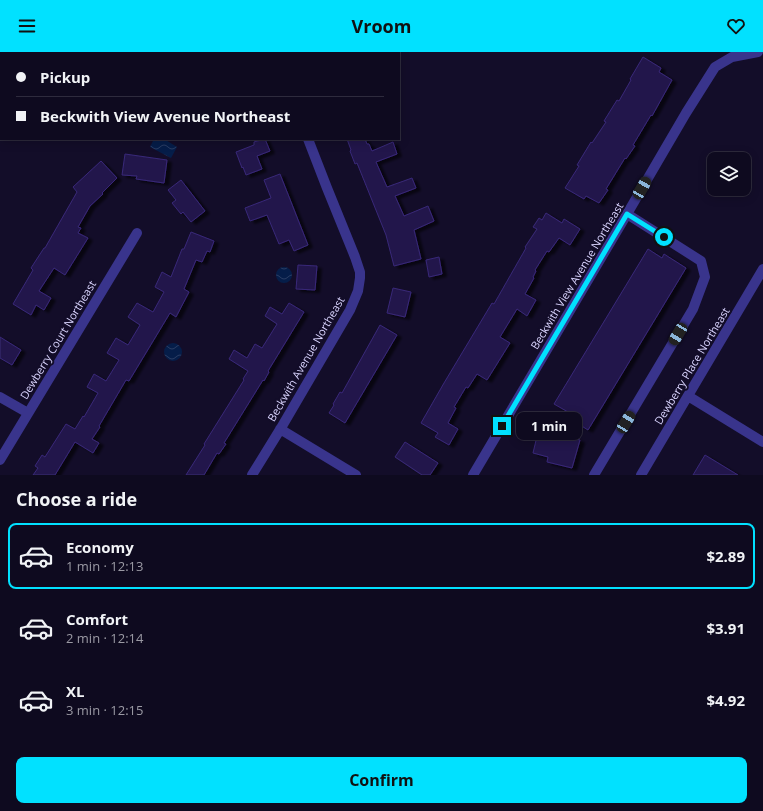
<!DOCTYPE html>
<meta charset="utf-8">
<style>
body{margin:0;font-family:"Open Sans",sans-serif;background:#171328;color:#f1f3f6;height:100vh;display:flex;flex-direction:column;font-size:15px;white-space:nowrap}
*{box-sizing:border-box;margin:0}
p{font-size:13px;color:#9b9aa4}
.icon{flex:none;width:22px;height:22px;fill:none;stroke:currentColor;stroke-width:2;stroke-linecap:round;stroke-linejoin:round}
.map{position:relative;height:423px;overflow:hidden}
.sheet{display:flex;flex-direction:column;background:#0e0a1f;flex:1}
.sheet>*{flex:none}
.hud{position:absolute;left:0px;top:0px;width:400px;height:88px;box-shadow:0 2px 10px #0003,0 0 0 1px #2e2b3d;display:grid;align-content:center;height:88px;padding:0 16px;background:#0e0a1f}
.fabs{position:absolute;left:707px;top:100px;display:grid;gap:8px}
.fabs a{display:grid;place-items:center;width:44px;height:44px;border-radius:8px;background:#0e0a1f;box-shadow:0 2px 10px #0003,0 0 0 1px #2e2b3d;font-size:20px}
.end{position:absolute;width:18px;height:18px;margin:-9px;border:5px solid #01e1ff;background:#111;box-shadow:0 0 0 2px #111}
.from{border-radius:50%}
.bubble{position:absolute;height:28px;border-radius:8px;background:#0e0a1f;box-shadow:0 2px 10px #0003,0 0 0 1px #2e2b3d;font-size:13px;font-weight:700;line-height:28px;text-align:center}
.car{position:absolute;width:12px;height:24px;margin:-12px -6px;border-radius:5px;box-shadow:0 0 3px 1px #0007;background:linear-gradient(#222 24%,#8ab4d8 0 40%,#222 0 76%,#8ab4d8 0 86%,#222 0)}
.hud b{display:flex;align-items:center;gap:14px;height:38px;font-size:15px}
.hud b+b{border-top:1px solid #2e2b3d}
.hud i{width:10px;height:10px;background:#f1f3f6}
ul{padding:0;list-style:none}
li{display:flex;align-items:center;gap:12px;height:66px;margin:0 8px 6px;padding:0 8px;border:2px solid transparent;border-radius:8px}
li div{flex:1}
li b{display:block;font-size:15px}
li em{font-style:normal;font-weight:700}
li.current{border-color:#01e1ff}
li>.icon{width:36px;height:36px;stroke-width:1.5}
h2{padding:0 16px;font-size:18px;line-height:48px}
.action{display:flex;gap:8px;margin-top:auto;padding:8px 16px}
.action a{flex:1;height:46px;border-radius:8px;background:#01e1ff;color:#111;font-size:16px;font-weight:700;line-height:46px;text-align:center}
header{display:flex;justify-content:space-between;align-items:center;height:52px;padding:0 16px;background:#01e1ff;color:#111;font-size:18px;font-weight:700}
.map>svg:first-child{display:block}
</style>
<header><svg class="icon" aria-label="menu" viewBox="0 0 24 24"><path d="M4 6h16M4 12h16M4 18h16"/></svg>Vroom<svg class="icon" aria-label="heart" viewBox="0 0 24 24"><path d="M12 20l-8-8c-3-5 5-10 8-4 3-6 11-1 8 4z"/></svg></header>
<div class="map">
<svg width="763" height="423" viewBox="0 0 763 423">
<defs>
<pattern id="water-waves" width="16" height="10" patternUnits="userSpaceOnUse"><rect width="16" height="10" fill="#051d49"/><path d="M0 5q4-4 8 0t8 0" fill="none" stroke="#293d64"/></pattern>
<filter id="shadow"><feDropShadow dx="4.5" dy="2.5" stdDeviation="1" flood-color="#0009"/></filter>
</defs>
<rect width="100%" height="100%" fill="#130d29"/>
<!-- water -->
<path fill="url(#water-waves)" d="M154,87H164L177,95L171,106L150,95Z
M276 223a8 8 0 1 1 16 0a8 8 0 1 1-16 0Z
M164 300a9 9 0 1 1 18 0a9 9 0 1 1-18 0Z"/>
<!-- building -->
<path fill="#23184b" stroke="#392879" filter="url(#shadow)" d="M643,5L661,16L659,20L672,28L652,64L651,63L633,93L635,94L626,107L625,106L606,137L608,138L599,151L586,144L584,147L565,136L579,114L577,113L591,90L592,91L606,70L604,69L617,48L619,49L631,28L630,27Z
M264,87H265L270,99L257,104L262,117L246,123L243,115L242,116L236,100L254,93V90Z
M347,87H365L367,92H369L372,99L393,90L397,102L376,110L387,135L412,126L416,136L395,144L404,164L428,154L434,169L414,178L421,207L394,214L386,183L357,111L355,112L350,99L351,98Z
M125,102L167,108L164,131L136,127L137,124L122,123Z
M101,109L117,126L102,141L103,142L90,154L78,175L81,176L78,181L88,186L65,223L54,216L39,239L51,246L44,258L36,253L31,263L13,252L33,218L31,216L44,196H45L77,140L73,135Z
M280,122L308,193L294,199L289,188L279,192L267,163L250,169L245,156L271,146L264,128Z
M181,128L205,159L191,170L183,160L181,162L172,151L176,148L168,138Z
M546,161L562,171L564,167L580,177L570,193L559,186L549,200L547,199L535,218L536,219L533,225L534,226L525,242L536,248L527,264L517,257L500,285L510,291L487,328L477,322L468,336L466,335L454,355L456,356L448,371L458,377L449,393L435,385L438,381L421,371L444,331L492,251L494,252L526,196L525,195L537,177L533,175L539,166L542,168Z
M191,180L214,189L210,200L207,199L202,210L196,208L184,237L189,240L176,265L170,261L129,329L126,328L99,374L100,375L92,387L99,391L93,401L75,390L55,423H33L38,416L35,414L42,403L45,405L66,372L75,377L83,364L84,365L98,341L87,335L94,322L106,329L119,308L107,301L116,286L128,293L140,273L128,265L137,251L153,260L164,240L155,235L162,220L171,225L182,197H184Z
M648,197L662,206L664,202L686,216L588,378L566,364L568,360L554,352Z
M439,205L442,222L429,225L426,208Z
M298,213L317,214L315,238L296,237Z
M393,236L411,240L405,265L387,261Z
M289,251L304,260L268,319L269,320L264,329L263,328L224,391L226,392L219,402L217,401L204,423H186L205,393L204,392L244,328L243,327L248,319L229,307L234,298L247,306L255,292L262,296L277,272L265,264L270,255L282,262Z
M380,273L397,283L345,371L329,361L334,353L333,352L340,340L342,341Z
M0,285L21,298L12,313L0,306Z
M538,380L553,385L554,381L580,388L572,416L547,410L548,405L533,401Z
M405,390L438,411L430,423H422L395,405Z
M705,403L738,423H693Z"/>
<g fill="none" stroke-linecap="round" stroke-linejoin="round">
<!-- minor -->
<path stroke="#39348c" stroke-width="10" d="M252,0L253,1
M0,4L1,2
M688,344L763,390
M0,345L28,361
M280,377L356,423
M0,408L137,181
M252,423L281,376L350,258L358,239L360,226V220L355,205L327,136L308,87
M473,423L627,162L686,61L715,15L732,5L758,0
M594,423L693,257L705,225L701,209L627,162
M641,423L763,217"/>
</g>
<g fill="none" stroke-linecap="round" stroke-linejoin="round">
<!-- route -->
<path stroke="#01e1ff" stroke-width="5" d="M502,374L627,162L664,185"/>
</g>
<g text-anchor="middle" stroke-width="4" stroke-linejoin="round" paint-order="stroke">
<!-- street labels -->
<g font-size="11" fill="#dad5ff" stroke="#130d29">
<text transform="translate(577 224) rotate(-59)" y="4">Beckwith View Avenue Northeast</text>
<text transform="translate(58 288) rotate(-59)" y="4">Dewberry Court Northeast</text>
<text transform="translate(306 307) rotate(-60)" y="4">Beckwith Avenue Northeast</text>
<text transform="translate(692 314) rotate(-59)" y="4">Dewberry Place Northeast</text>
</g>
</g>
</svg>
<div class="fabs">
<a><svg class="icon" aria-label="layers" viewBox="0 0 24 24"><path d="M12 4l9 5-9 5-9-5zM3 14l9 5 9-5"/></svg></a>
</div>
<i class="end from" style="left:664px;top:185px"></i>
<i class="end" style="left:502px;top:374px"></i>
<div class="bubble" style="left:516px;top:360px;width:66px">1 min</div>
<i class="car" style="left:642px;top:136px;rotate:30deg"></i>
<i class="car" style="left:678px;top:282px;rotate:211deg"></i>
<i class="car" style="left:626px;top:370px;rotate:31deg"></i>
<div class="hud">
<b><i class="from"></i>Pickup</b>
<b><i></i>Beckwith View Avenue Northeast</b>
</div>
</div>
<section class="sheet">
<h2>Choose a ride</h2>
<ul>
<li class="current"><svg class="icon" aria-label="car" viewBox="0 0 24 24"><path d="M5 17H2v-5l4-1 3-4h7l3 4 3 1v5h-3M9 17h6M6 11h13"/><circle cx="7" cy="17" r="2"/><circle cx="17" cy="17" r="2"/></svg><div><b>Economy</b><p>1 min · 12:13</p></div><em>$2.89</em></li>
<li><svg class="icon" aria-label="car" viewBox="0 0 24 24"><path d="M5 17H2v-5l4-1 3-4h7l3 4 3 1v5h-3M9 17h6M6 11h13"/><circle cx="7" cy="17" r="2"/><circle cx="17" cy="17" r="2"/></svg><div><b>Comfort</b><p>2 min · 12:14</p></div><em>$3.91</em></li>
<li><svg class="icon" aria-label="car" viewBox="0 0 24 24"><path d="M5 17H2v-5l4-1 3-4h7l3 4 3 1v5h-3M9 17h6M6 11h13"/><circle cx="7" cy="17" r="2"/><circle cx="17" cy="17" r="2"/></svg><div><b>XL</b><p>3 min · 12:15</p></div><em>$4.92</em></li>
</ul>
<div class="action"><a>Confirm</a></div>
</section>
